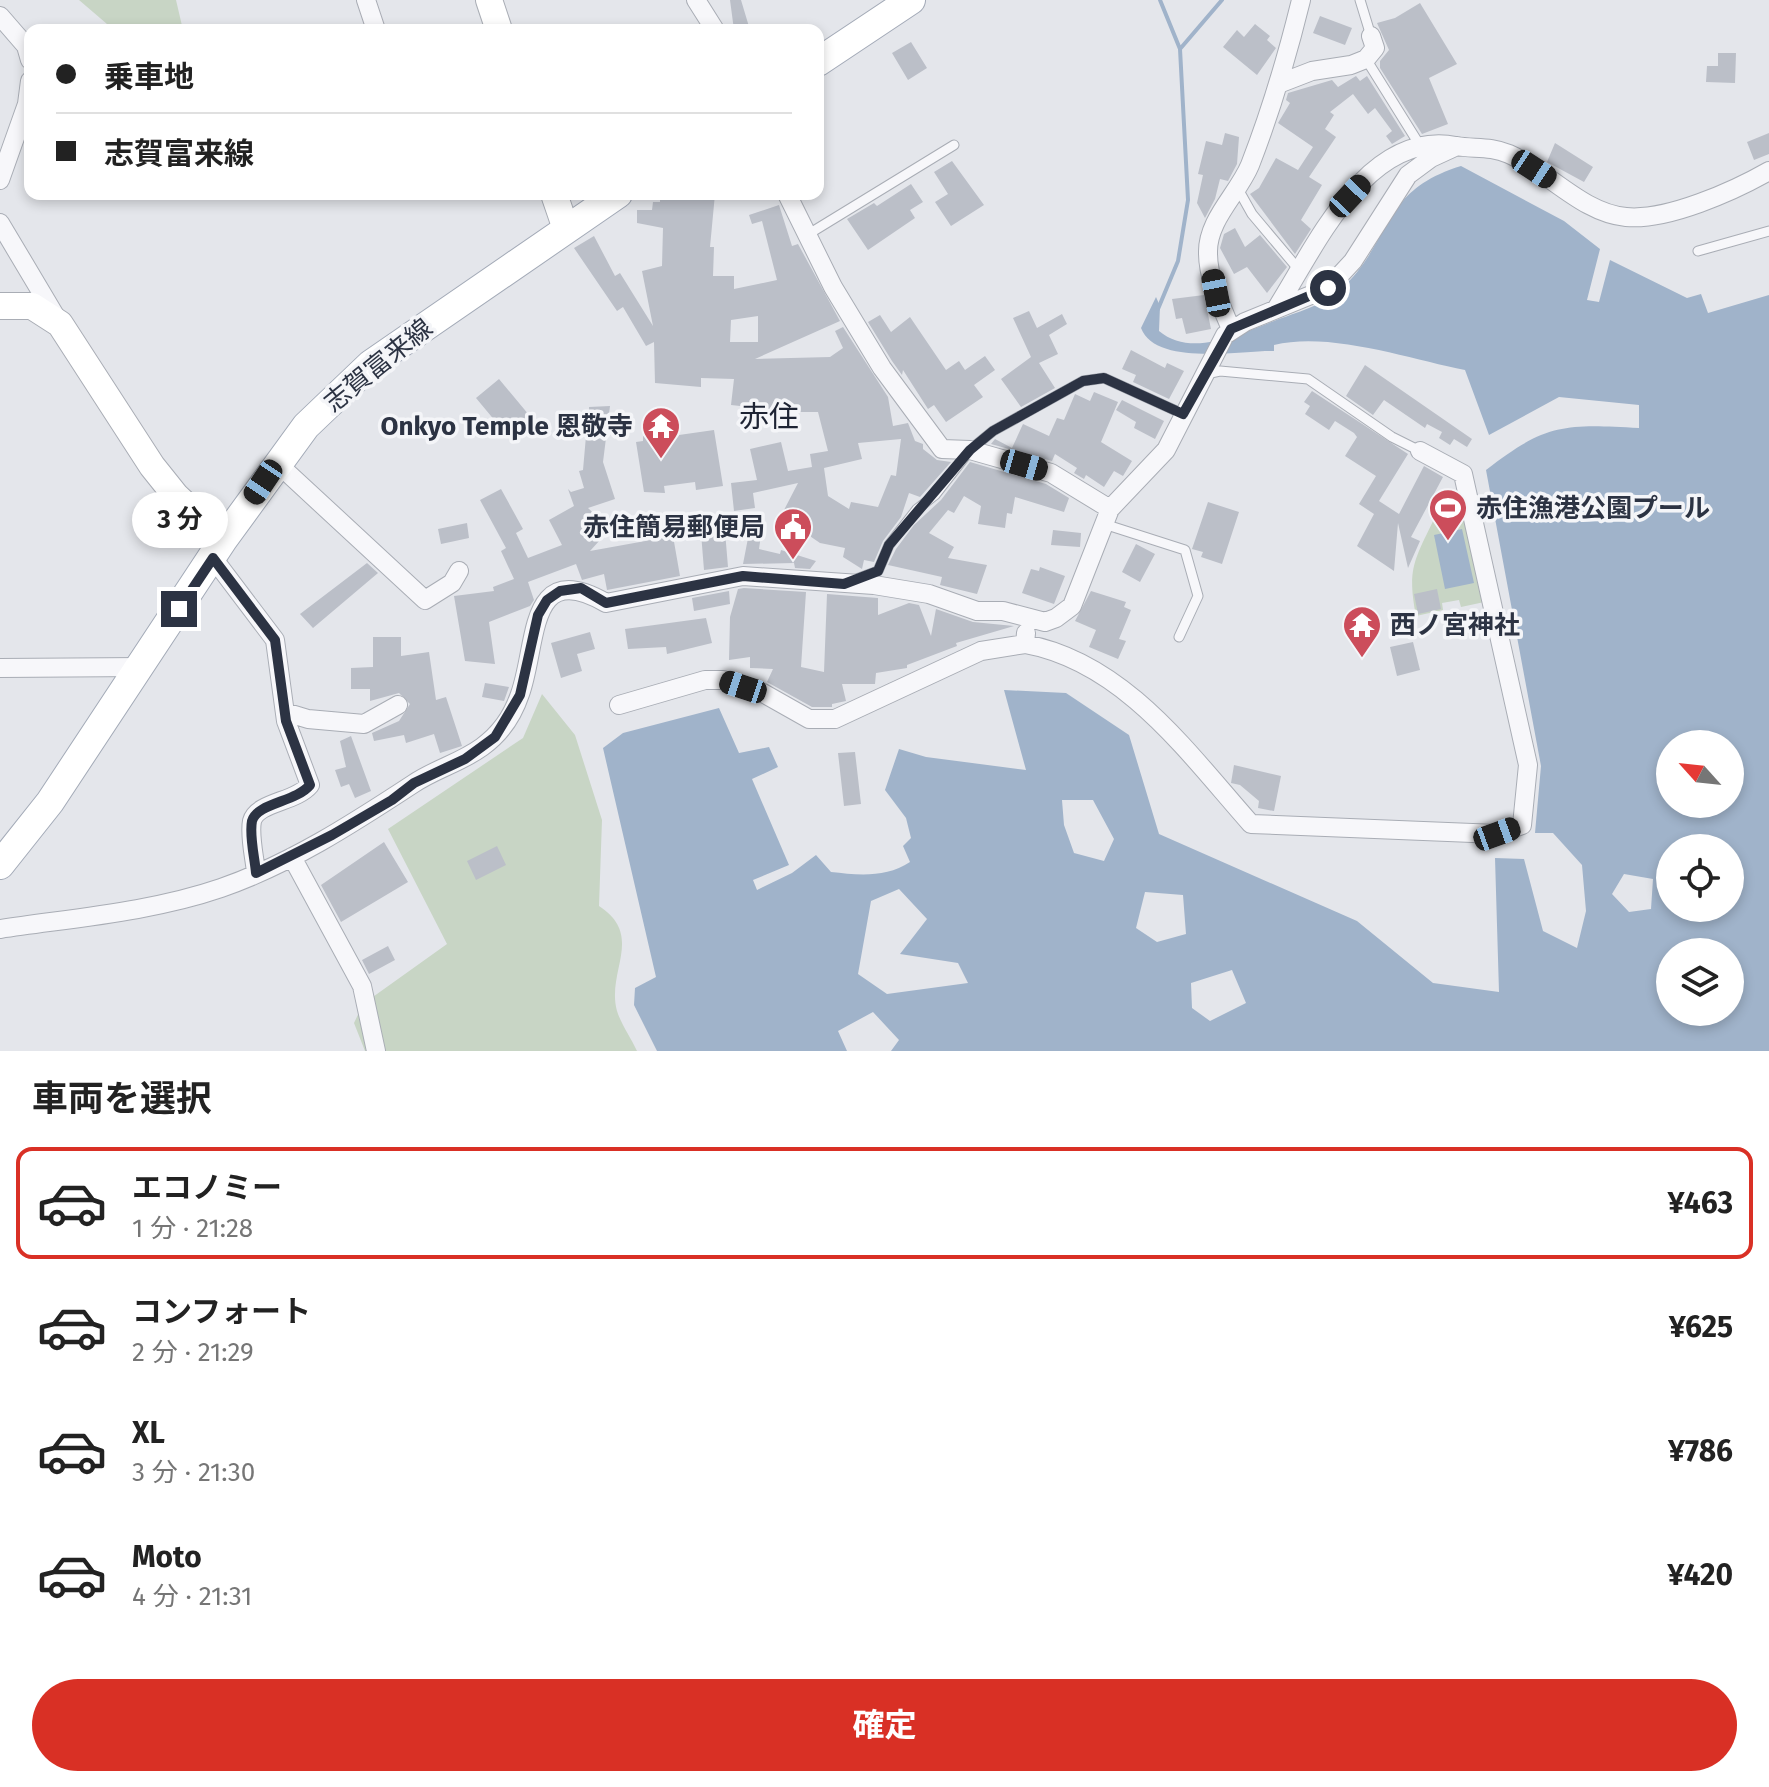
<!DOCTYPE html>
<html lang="ja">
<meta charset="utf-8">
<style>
body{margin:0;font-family:"Fira Sans","Noto Sans JP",sans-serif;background:#f6f6f6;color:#222;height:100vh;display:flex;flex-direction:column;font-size:30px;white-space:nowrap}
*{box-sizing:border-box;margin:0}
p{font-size:26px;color:#767676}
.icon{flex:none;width:44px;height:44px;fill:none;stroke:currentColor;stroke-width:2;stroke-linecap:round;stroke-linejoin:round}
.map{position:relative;height:1051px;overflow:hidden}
.sheet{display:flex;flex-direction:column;background:#fff;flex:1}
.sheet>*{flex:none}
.guide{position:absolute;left:24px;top:24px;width:800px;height:176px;border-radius:16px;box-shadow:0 4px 12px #0003;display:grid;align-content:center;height:176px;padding:0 32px;background:#fff}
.needle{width:52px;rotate:297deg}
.tools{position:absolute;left:1656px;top:730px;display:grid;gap:16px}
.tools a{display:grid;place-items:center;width:88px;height:88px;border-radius:50%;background:#fff;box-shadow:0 4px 12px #0003;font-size:40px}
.end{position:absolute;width:36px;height:36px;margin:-18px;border:10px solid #2c3343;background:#fff;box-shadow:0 0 0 4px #fff}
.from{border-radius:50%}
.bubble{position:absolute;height:56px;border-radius:28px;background:#fff;box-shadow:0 4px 12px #0003;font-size:26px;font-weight:700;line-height:56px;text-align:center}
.car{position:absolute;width:24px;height:48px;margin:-24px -12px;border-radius:10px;box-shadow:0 0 6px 2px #0007;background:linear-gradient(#222 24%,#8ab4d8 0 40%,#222 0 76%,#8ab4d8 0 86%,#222 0)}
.guide b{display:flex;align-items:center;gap:28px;height:76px;font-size:30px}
.guide b+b{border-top:2px solid #e0e0e0}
.guide i{width:20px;height:20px;background:#222}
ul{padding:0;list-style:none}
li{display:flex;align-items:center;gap:24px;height:112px;margin:0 16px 12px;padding:0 16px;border:4px solid transparent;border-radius:16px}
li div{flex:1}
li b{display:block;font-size:30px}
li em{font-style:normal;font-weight:700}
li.selected{border-color:#d93025}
li>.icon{width:72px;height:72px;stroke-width:1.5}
h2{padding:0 32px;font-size:36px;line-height:96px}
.action{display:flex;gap:16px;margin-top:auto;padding:16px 32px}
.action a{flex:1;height:92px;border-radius:48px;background:#d93025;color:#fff;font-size:32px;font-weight:700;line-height:92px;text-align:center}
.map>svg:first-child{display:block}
</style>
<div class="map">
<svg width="1769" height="1051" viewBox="0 0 1769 1051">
<rect width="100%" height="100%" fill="#e4e6eb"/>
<!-- green -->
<path fill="#c8d5c5" d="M79,0H176L183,30H114Z
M1466,512L1489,601L1461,607L1459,600L1442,603L1443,610L1416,616C1407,569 1414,561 1434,519Z
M542,694L575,735L602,820L599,906C645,936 606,971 617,1011C621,1024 631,1038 637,1051H365L354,1023L363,1004L447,944L388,829L523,738Z"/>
<!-- water -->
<path fill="#a0b3ca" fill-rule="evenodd" d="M1461,166L1564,221L1600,249L1587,300L1599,302L1610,260L1687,298L1701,294L1708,313L1769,295V1051H891L899,1040L873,1012L838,1031L847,1051H657L634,1005L635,988L656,977L603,748L623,733L719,708L739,753L769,747L778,767L752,779L789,865L753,880L757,890L792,873L816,855L831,872C858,875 886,878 910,862L903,846L911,838L906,818L885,790L899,749L926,757L1026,770L1004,690L1066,693L1129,735L1159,834L1357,921L1433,983L1499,992L1495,858L1524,859L1543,931L1577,948L1586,911L1582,865L1553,833H1535L1541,766L1486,470C1546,423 1565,424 1639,428V405L1559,397L1489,435L1465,370C1410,359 1329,331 1274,345V351C1242,350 1156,367 1141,328L1156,297L1160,306L1159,331C1191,358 1240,334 1274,321C1297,312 1322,306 1341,289C1393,242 1379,191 1461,166ZM1670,744H1730V804H1670ZM1062,800H1093L1114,839L1104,861L1074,853L1064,825ZM1670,848H1730V908H1670ZM1624,874L1653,879L1651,909L1629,912L1612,894ZM899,889L927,919L900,954L958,963L968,983L887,994L858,974L871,901ZM1145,892L1183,895L1186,934L1157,942L1136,928ZM1670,952H1730V1012H1670ZM1232,970L1246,1003L1210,1021L1192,1008L1191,983Z
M1462,529L1474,583L1445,589L1434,535Z"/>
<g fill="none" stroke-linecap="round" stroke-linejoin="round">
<!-- stream -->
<path stroke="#a0b3ca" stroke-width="4" d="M1180,49L1222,0
M1158,309L1178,261L1188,200L1180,49L1160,0"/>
</g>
<!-- building -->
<path fill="#bbbfc8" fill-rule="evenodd" d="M730,0H741L750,30H734Z
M1420,3L1457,64L1429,78L1448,124L1422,134L1380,68V61L1389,50L1377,23L1395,18Z
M1320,16L1352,28L1345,45L1313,33Z
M1255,24L1270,36L1267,40L1276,48L1257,75L1223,47L1237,30L1244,37Z
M911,42L927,68L908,80L892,53Z
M1718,53H1736L1735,83L1706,82L1707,66H1718Z
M1356,76L1360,81L1367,76L1405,136L1392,144L1386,136L1392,131L1375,108L1368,114L1353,94L1330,112L1334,115L1325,129L1336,137L1309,177L1322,185L1301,220L1311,229L1295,254L1250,194L1259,188L1276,158L1298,170L1313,147L1278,123L1290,103L1286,100L1288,93L1332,80L1338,87Z
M1225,133L1239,137L1237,164L1228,181L1220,179L1215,199L1205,218L1197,203L1203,175L1198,174L1206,141L1222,145Z
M1769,133V154L1754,160L1747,142Z
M1555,143L1593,167L1584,182L1547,162Z
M952,161L984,205L951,226L935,202L948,194L934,172Z
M911,184L923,202L910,210L915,218L868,250L847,219L874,203L877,206Z
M660,194H715L710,247H714L713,276H734V289L777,280L762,221L752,224L749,215L779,205L792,246L798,244L840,321L755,359L830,357L843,348L835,331L843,327L888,397L893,426L908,423L915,441L923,444V449L937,460L951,462L920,497L909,493L901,517L883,541L874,562L864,560L862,569L843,557L845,548L820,543L801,530L806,521L784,510L798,483L753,493L755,508L734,511L731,483L757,480L750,449L781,442L788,471L812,467L810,454L828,451L818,412H758V408L731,405L734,379L701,378V387L655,383L654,342L646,346L623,307L617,311L574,248L594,236L615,276L620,273L653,326L642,271L662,266L663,228L637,223V210H652L653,202H660ZM758,316V342H730L731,320ZM901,439L896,476L891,475L878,507L851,502L849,509L828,496L824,468L862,459L858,443Z
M1235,228L1245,247L1260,235L1287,267L1267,293L1247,267L1234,274L1220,248L1224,234Z
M1204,295L1211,329L1186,334L1182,318L1176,319L1172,299Z
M1029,311L1037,328L1062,314L1067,324L1049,335L1058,354L1039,363L1055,388L1021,407L1001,379L1031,357L1013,318Z
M880,315L891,332L910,317L946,370L959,361L965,370L985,356L995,370L974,385L983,397L946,422L934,405L928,409L903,370L902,375L892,361L868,322Z
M1131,350L1165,368L1167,363L1184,371L1169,399L1133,382L1136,375L1122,369Z
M1365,365L1472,439L1467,447L1454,439L1450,445L1439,438L1442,432L1427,424L1425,428L1384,400L1373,415L1346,396Z
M499,379L529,415L506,434L476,398Z
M1312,391L1408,454L1379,501L1399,514L1424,466L1443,477L1411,537L1420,541L1408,568L1398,523L1394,571L1357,546L1374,514L1359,504L1376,476L1345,456L1357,437L1354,433L1335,421L1329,430L1305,414L1310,406L1304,402Z
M1094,392L1118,402L1101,442L1132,461L1123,476L1114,471L1104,487L1086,475L1084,479L1074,473L1077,468L1055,454L1052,461L991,444L995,439L1012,448L1023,424L1049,436L1057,418L1064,420L1075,394L1090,401Z
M1122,400L1164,421L1155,439L1134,428L1136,422L1116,410Z
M610,406L603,462L615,499L588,508L610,529L590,551L673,536L680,576L607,590L604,574L582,580L576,564L528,582L534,600L530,606L489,622L495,664L465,661L454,596L494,591L493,587L514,579L501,551L506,548L480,500L501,489L523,529L516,533L528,558L562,545L549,520L574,506L568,489L571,492L584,488L579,471L583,470L586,436L590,437L589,407Z
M714,430L723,486L696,490L695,482L664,486L665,493L644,492L636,442L643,441V436L658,434V438Z
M970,462L1046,484L1069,498L1064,512L1015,497L1012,514L1007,513L1005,528L978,524L981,506L964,496L954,513L948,510L929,533L954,547L948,558L987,565L977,594L940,585L942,577L888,565L896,549L914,525L941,500Z
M1208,502L1239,512L1222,564L1201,557L1203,552L1192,549Z
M467,523L469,538L441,544L438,529Z
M1053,530L1081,533L1080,547L1051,545Z
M725,531L728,567L704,570L701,533Z
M749,533L761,535L759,549L780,554L781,550L816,561L810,569L795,568L794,563L743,564Z
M1136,544L1155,554L1140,582L1122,572Z
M367,563L378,573L313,628L300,614Z
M1040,567L1065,576L1054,604L1022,593L1031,569L1039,571Z
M744,588L806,592L801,667L824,672L827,594L878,598V615L909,603L919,605L931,636L936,609L973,622L1014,626L956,643L957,646L907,665V668L876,673L875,684H842L846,701L832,704V707H812L767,682L773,669L750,668V657L729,660L730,617L738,589Z
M1437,589L1441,609L1418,614L1414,594Z
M729,591L730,604L694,611L692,598Z
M1091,591L1126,602L1124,607L1131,610L1119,639L1126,641L1118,659L1089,647L1096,630L1075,621Z
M706,618L712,643L667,654L666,647L628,649L625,629Z
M590,632L595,649L577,654L582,671L561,678L551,643Z
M373,637H401V656L429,652L436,700L446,697L462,746L440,753L434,734L406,743L404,735L374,741L372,733L399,721L410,704L399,693L370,701V689H351V668L373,667Z
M1413,642L1420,670L1397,676L1390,647Z
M485,683L509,687L504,701L482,697Z
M351,736L371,791L355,798L349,784L341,787L335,770L346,767L340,741Z
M855,752L861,804L844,806L838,753Z
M1234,765L1281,776L1274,811L1258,808L1259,801L1240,785L1231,783Z
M384,842L408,882L341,922L321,885Z
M497,846L506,865L476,880L467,861Z
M388,946L395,960L369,974L362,960Z"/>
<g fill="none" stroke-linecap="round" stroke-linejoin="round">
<!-- lane casing -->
<g stroke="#a9adb5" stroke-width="11">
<path id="lane" d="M1360,0L1371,36
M1366,59L1419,144
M1238,189L1252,214L1300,271
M807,235L954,145
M1698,251L1769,231
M1206,374L1220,371L1308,379L1392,437L1420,451
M1104,524L1185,550L1198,596L1179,637
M854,580L878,571L889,545L917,509L935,495L970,450L993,431L1083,381L1104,378L1183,414"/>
</g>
<!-- street casing -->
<g stroke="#a9adb5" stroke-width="20">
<path id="street" d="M366,0L376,30
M696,0L715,30
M0,16L26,46L30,60
M1281,83L1312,71L1351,65L1366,59L1375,48L1371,36
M0,180L27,104L30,81
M787,194L833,287L882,368L942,449L970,450L1051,473L1110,509
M0,223L56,317
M1276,309C1316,246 1367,129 1456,146C1474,149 1491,146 1509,154C1548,171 1582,213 1626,217C1667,221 1734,191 1769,171
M1231,329C1221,305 1208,279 1208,253C1207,220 1238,194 1250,165C1271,111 1287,57 1301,0
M277,463L425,600L452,583L459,571
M213,558L275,640L286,721L310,785C296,802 257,802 252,821C249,836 255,859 256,873
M1025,644C1124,662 1188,753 1251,824L1497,834L1522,825L1528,765L1463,474L1420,451
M0,668L142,667
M619,705L705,680H723L763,693L809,719H835L981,651L1025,644L1026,633
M285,712L308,719L364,724L398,705
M292,857L362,986L376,1051
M0,929C73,918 151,912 221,888C290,864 352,824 413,784C435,769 460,763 482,747C500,734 513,715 520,694C538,644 527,557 606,603L743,576L874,585L929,594L977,611H1003L1045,622L1056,618L1072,606L1110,509L1166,450L1225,335L1245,322L1328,288L1353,261L1408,175L1431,158L1457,146"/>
</g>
<!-- secondary casing -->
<g stroke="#a9adb5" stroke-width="28">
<path id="secondary" d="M489,0L499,30
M554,194L566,229
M0,306H32L60,324L152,466L176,496L223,540"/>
</g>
<!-- primary casing -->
<g stroke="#a3aab7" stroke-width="30">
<path id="primary" d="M818,62L911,0
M0,865L50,802L223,540L306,426L371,364L618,194"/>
</g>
<!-- lane -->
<use href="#lane" stroke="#f7f7fa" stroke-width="9"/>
<!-- street -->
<use href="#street" stroke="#f7f7fa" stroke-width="18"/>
<!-- secondary -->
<use href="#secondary" stroke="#fff" stroke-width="26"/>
<!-- primary -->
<use href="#primary" stroke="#fff" stroke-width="28"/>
</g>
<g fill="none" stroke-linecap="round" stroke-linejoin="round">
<!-- route -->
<path stroke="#2c3343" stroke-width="10" d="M179,609L213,558L275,640L286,721L310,785C296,802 257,803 252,821C249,836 255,859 256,873L332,835L392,800L414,783L465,759L495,737L520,695L538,615L547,600L560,591L581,588L606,603L743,576L844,584L878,571L889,545L970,450L993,431L1083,381L1104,378L1183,414L1231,329L1328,288"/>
</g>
<!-- icons -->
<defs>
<g id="temple-pin" transform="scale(2)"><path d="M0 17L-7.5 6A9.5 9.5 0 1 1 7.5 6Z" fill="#cc4d5b" stroke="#f4f5f8"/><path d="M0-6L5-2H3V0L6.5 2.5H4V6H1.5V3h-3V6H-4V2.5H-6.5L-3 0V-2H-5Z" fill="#fff"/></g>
<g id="stadium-pin" transform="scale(2)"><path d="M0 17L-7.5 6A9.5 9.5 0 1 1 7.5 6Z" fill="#cc4d5b" stroke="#f4f5f8"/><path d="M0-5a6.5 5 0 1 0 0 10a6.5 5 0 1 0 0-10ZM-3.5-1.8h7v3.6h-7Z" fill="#fff"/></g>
<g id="civic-pin" transform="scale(2)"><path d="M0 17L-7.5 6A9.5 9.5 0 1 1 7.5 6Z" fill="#cc4d5b" stroke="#f4f5f8"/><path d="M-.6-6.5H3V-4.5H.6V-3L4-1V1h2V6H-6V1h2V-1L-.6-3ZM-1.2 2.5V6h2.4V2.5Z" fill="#fff"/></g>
</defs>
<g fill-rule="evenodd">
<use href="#temple-pin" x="661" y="426"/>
<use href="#stadium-pin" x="1448" y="508"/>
<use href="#civic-pin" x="793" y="527"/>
<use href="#temple-pin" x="1362" y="625"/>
</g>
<g text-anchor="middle" stroke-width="7" stroke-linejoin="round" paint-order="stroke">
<!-- street labels -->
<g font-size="26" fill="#2c3343" stroke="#f4f5f8">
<text transform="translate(378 365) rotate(-39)" y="9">志賀富来線</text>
</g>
<!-- poi labels -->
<g font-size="26" font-weight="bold" fill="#2c3343" stroke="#f4f5f8" text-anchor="end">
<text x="633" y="435">Onkyo Temple 恩敬寺</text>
<text x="1476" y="517" text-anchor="start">赤住漁港公園プール</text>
<text x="765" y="536">赤住簡易郵便局</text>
<text x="1390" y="634" text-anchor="start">西ノ宮神社</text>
</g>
<!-- quarter labels -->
<g font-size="30" fill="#1e2434" stroke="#f4f5f8">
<text x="769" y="427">赤住</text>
</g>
</g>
</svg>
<div class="tools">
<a><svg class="needle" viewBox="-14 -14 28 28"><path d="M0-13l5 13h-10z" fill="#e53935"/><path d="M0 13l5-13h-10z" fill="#767676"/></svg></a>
<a><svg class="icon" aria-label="locate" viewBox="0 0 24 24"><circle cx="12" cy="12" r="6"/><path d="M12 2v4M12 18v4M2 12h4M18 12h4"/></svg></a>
<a><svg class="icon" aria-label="layers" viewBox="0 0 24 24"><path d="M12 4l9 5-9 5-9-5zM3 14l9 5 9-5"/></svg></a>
</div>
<i class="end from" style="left:1328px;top:288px"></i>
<i class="end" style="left:179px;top:609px"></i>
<div class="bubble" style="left:132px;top:492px;width:96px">3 分</div>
<i class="car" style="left:1534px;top:169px;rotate:123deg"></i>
<i class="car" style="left:1350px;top:196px;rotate:43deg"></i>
<i class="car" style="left:1216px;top:293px;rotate:349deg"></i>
<i class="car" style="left:1024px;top:465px;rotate:106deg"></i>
<i class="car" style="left:263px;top:482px;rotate:214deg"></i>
<i class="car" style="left:743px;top:687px;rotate:288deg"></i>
<i class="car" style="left:1497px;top:834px;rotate:70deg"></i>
<div class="guide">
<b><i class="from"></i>乗車地</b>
<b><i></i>志賀富来線</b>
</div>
</div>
<section class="sheet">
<h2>車両を選択</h2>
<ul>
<li class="selected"><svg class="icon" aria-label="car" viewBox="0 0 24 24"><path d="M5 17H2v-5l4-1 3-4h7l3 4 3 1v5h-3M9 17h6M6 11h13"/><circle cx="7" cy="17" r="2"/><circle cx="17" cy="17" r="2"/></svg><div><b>エコノミー</b><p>1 分 · 21:28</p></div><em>¥463</em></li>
<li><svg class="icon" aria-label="car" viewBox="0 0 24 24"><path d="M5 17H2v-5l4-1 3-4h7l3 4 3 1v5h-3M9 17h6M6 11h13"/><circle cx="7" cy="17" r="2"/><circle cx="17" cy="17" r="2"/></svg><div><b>コンフォート</b><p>2 分 · 21:29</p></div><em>¥625</em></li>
<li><svg class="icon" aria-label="car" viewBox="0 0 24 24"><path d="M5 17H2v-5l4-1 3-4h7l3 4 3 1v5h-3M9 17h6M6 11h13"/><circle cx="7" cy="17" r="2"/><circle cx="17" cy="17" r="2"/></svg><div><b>XL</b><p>3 分 · 21:30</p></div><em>¥786</em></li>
<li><svg class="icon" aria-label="car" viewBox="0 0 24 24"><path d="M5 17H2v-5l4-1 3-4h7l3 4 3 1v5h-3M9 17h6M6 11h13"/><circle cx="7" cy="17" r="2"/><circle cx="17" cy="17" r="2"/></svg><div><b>Moto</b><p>4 分 · 21:31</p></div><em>¥420</em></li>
</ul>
<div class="action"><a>確定</a></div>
</section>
